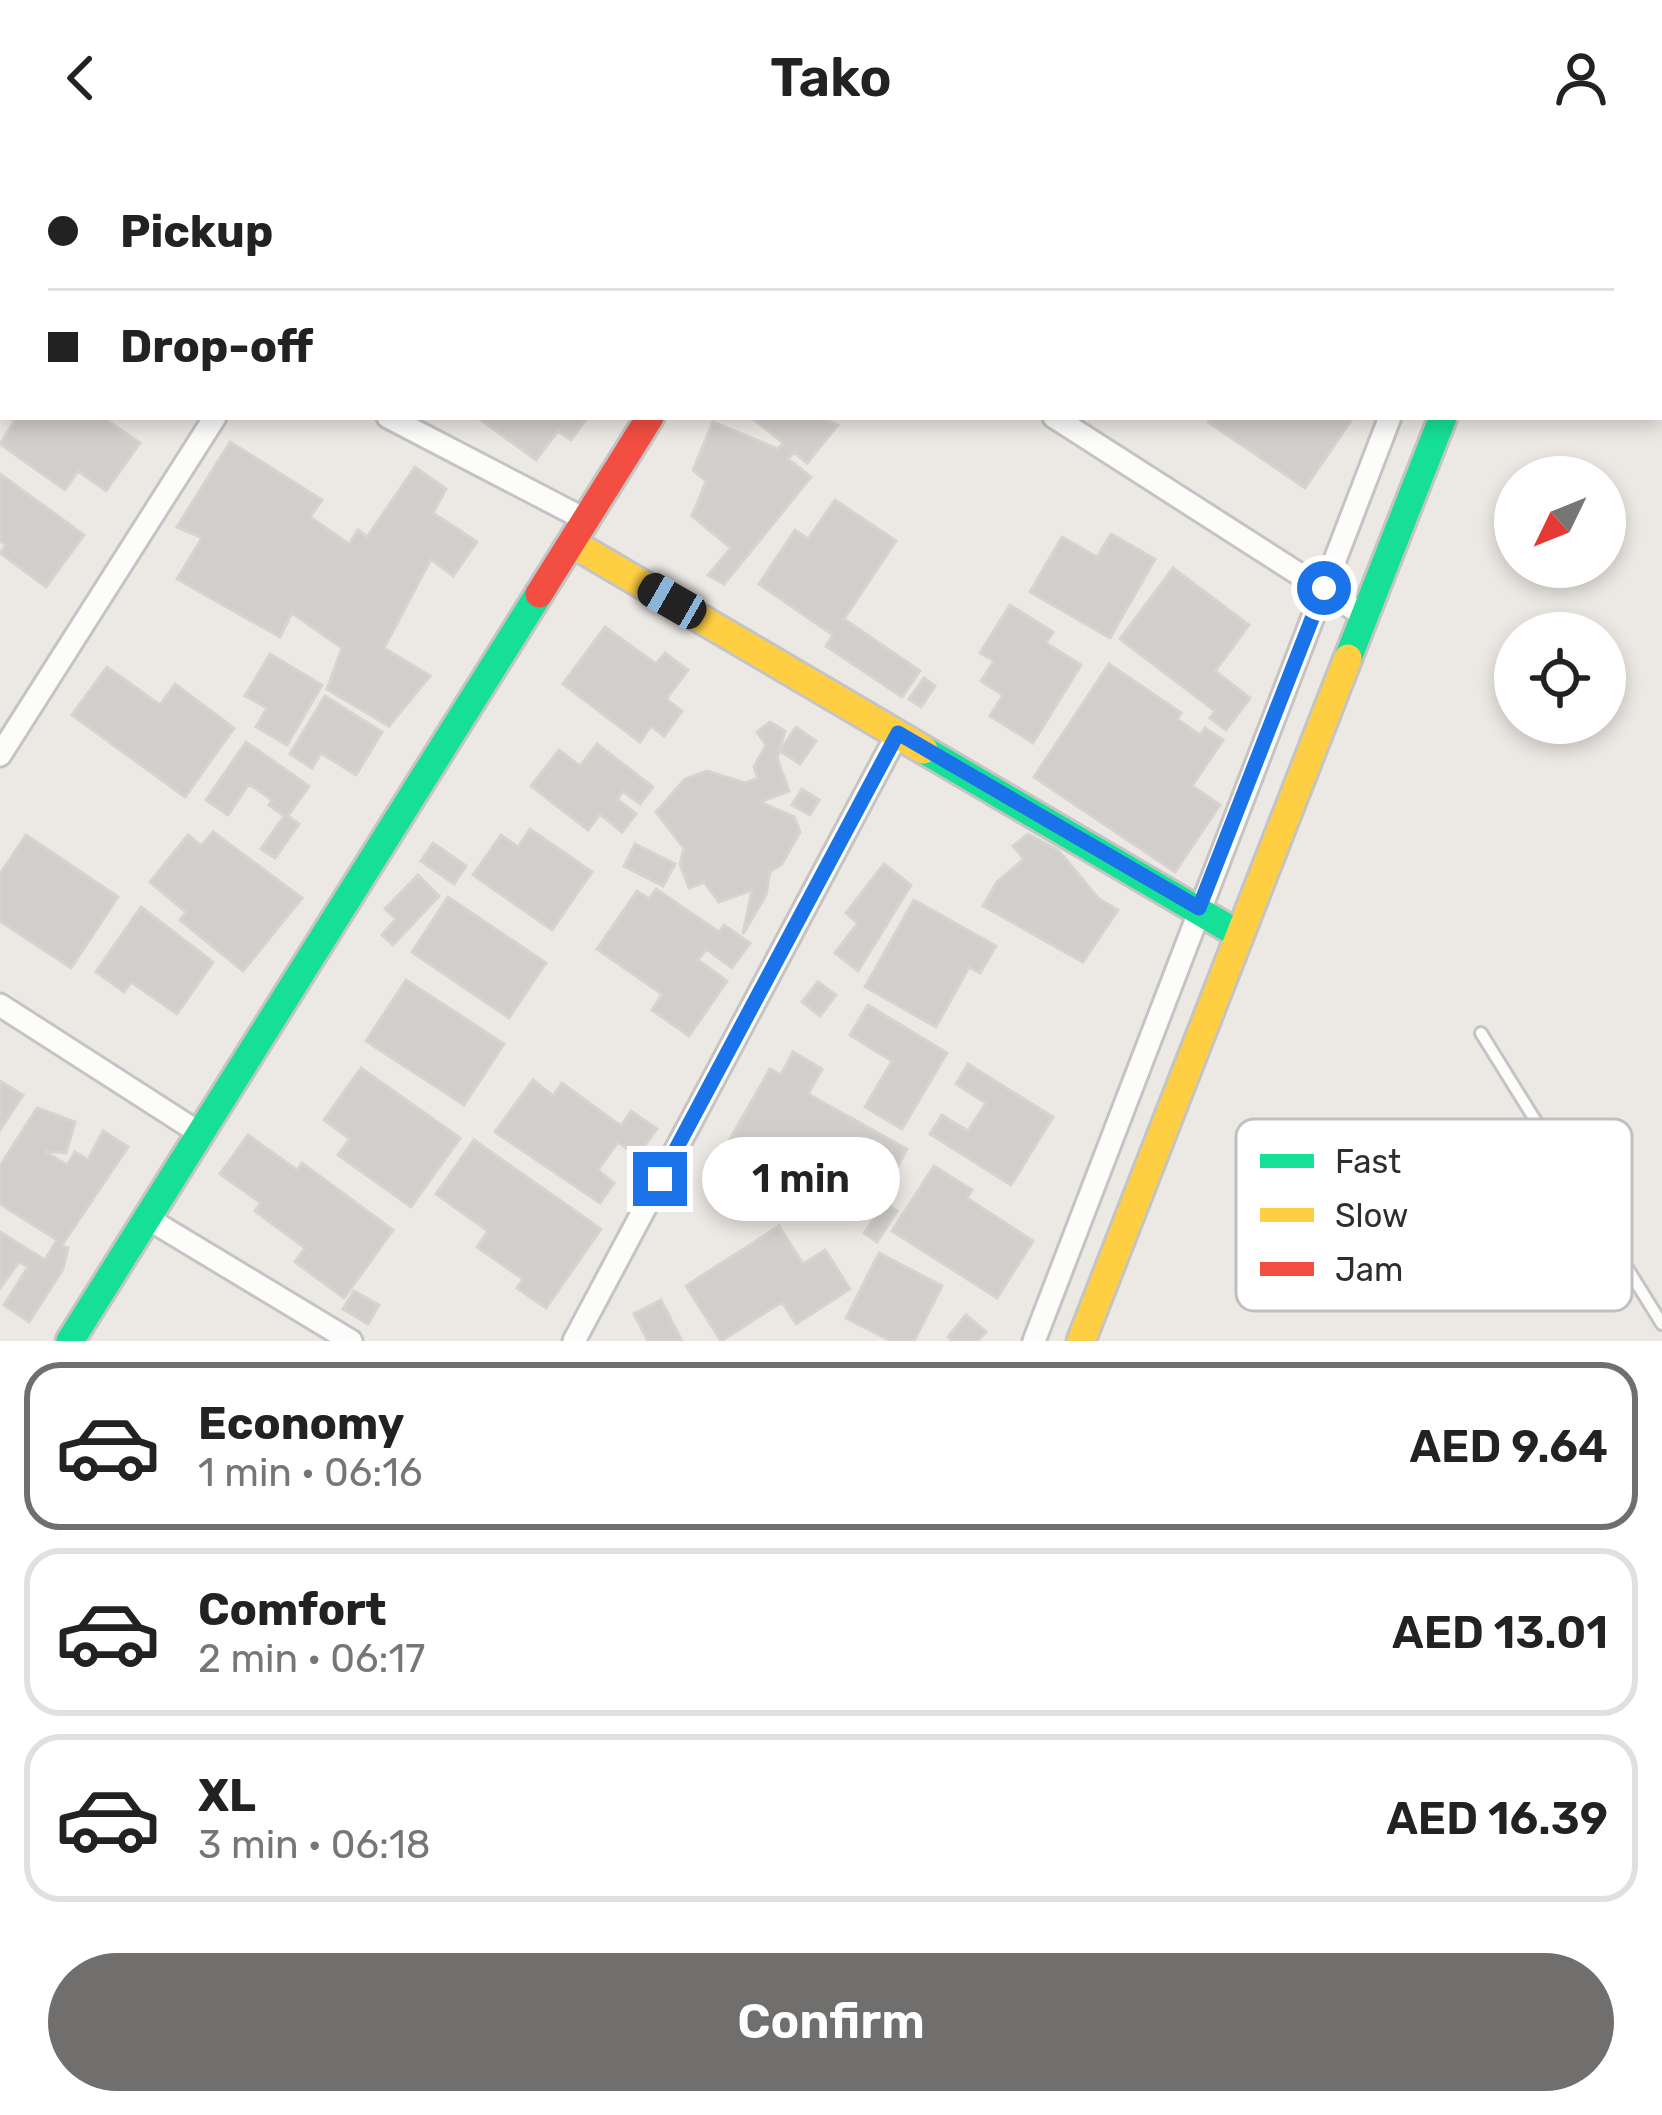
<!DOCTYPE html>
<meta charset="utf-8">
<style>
body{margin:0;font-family:Rubik,sans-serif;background:#f6f6f6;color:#222;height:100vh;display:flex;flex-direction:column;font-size:45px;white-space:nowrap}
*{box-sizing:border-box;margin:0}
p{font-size:39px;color:#767676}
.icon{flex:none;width:66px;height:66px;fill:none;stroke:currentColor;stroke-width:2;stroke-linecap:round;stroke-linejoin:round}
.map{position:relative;height:1185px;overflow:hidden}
.side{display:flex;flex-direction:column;background:#fff;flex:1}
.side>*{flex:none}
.hud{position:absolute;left:0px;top:0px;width:1662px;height:264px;box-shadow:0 6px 18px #0003;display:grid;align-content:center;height:264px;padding:0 48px;background:#fff}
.needle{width:78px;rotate:227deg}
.tools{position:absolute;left:1494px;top:300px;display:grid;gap:24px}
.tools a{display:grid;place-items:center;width:132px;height:132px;border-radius:50%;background:#fff;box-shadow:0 6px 18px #0003;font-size:60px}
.end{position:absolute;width:54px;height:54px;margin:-27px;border:15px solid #1a73e8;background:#fff;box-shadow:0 0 0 6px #fff}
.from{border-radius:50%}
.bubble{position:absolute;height:84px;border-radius:42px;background:#fff;box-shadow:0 6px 18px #0003;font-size:39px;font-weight:600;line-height:84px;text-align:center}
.car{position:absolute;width:36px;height:72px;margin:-36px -18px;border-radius:15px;box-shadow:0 0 9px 3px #0007;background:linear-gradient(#222 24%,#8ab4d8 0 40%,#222 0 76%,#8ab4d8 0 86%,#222 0)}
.hud b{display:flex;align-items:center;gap:42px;height:114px;font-size:45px}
.hud b+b{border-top:3px solid #e0e0e0}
.hud i{width:30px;height:30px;background:#222}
ul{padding:21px 0 0;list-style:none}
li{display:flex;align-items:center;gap:36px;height:168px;margin:0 24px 18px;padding:0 24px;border:6px solid #e0e0e0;border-radius:36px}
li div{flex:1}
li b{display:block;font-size:45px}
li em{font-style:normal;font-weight:600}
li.on{border-color:#706f6e}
li>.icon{width:108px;height:108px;stroke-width:1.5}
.button{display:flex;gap:24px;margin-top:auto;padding:24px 48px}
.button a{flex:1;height:138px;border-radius:72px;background:#706f6e;color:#fff;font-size:48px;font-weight:600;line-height:138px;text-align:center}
header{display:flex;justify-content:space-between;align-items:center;height:156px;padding:0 48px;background:#fff;font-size:54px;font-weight:600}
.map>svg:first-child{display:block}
</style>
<header><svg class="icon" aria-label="back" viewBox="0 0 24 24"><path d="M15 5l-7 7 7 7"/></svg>Tako<svg class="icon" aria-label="person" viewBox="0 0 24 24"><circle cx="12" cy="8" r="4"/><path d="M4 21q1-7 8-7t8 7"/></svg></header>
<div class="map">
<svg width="1662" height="1185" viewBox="0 0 1662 1185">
<rect width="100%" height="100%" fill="#ece8e4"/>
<!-- building -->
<path fill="#d1cecb" stroke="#d7d4d0" stroke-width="3" d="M17,261H102L140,287L106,335L78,315L65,334L0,288Z
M477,261H588L571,284L558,275L536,304Z
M751,261H818L838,269L807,307L794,296L788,303L811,321L724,428L708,419L731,392L692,360L706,325L693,314L713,266L778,293L783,287Z
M1211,261H1352L1353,262L1305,332L1208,266Z
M230,286L322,344L310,361L349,388L358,374L367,381L415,311L446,333L433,357L477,386L453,420L431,403L384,492L430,520L389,570L327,533L342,492L292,457L280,481L177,423L202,382L177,371Z
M0,318L84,379L46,431L0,397L6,389L0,385Z
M835,344L896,385L844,463L920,515L902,541L826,490L833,479L759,428L795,374L808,383Z
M1111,378L1155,403L1110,482L1030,436L1062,381L1097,401Z
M1173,412L1249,469L1215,515L1250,542L1226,574L1210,562L1215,555L1120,483Z
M1010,449L1053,476L1046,487L1081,509L1033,587L990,560L1003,539L981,525L994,505L980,497Z
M605,471L656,508L665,497L688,514L666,543L682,555L664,580L651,570L640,586L563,528Z
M270,498L322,529L287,589L256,571L267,552L245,540Z
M1109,508L1181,557L1177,563L1200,579L1205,572L1223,584L1192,630L1220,649L1175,716L1034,621Z
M107,511L160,549L175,528L234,572L185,641L72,559Z
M924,522L935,530L921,551L909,543Z
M325,540L382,576L356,619L321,597L312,612L290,598Z
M770,566L785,575L777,602L789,635L760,646L794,661L800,676L782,708L770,716L766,739L743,778L752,734L719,746L704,726L689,732L680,708L684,692L656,656L685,623L707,615L745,627L758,622L754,611L766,589L757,576Z
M796,571L816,585L800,608L780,595Z
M246,586L309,630L288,660L299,668L275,702L261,693L284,660L269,649L272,644L249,628L228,659L206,644Z
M597,588L653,631L640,648L623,635L617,643L636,658L622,676L600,658L588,674L531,630L559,594L580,610Z
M802,633L819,644L810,659L792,649Z
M530,673L592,716L552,774L473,719L501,679L518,691Z
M213,676L302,742L243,815L180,764L186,756L150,726L188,679L201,690Z
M1028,678L1058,694L1099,743L1118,754L1083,806L983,750L997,726L1024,703L1013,690Z
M26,679L118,741L71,812L0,765V718Z
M433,687L466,710L454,728L421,705Z
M635,688L675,708L663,730L624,710Z
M884,708L911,729L858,815L835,797L858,767L846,757Z
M418,719L439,740L393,789L382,779L396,763L385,753Z
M656,733L719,776L724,769L750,787L732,812L706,793L698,804L727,825L689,880L652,854L662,838L597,793L637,735L649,743Z
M448,741L546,807L509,862L412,796Z
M914,744L996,790L980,817L969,811L936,871L865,831Z
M141,751L213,806L177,858L131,826L124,836L96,816Z
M406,824L504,888L464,949L366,885Z
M818,826L836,839L820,860L802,846Z
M868,849L947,897L902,973L865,951L892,905L850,879Z
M793,896L822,913L808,938L907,993L876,1049L756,982L748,996L729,985L770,913L781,919Z
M968,908L1053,961L1011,1029L930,978L942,959L968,975L986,947L956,928Z
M361,912L460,982L411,1051L338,999L350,983L324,964Z
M533,924L553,940L562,927L621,970L631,955L657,973L637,1000L618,986L598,1014L614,1027L600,1047L495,976Z
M0,925L23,939L0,974Z
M37,952L75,966L66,997L44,995L67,1009L75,996L88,1004L103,975L128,991L62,1089L68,1092L63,1113L29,1166L4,1149L28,1111L19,1106L0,1132V1076L45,1104L57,1084L0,1048V1010Z
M248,979L297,1014L302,1007L393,1074L344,1142L295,1106L305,1092L255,1055L261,1047L220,1018Z
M474,984L601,1073L546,1152L517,1132L523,1123L477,1091L488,1075L436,1038Z
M731,993L744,1002L725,1032L711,1022Z
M934,1010L972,1034L967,1042L1033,1085L997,1142L892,1075Z
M885,1047L897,1055L877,1086L864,1077Z
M779,1070L803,1108L825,1094L850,1133L796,1168L782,1146L721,1185L686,1130Z
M879,1097L942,1130L914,1185H891L846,1162Z
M354,1135L379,1149L368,1168L343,1153Z
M661,1144L682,1185H648L634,1158Z
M966,1159L986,1176L978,1185H952L948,1181Z"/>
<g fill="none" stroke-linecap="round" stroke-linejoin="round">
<!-- lane casing -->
<g stroke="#c5c4c5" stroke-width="16">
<path id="lane" d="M1481,877L1662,1168"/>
</g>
<!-- street casing -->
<g stroke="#c5c4c5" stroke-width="27">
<path id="street" d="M642,0L647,3
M225,3L227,0
M728,3L730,0
M966,3L968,0
M1253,3L1255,0
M1489,3L1490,0
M1543,3L1544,0
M0,31L3,33
M388,261L588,365
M1054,261L1366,461
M0,599L215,261
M0,849L201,978
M147,1062L351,1185
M574,1185L898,577
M1034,1185L1390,261"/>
</g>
<!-- fast casing -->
<g stroke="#c5c4c5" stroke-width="33">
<path id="fast" d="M1348,502L1443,261
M924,594L1238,778
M70,1185L539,438"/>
</g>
<!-- slow casing -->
<g stroke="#c5c4c5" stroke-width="33">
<path id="slow" d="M572,387L924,594
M1081,1185L1348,502"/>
</g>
<!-- jam casing -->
<g stroke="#c5c4c5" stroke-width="33">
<path id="jam" d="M539,438L650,261"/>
</g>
<!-- lane -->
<use href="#lane" stroke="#fcfcfb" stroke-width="10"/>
<!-- street -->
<use href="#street" stroke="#fcfcfb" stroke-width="21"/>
<!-- fast -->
<use href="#fast" stroke="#16e098" stroke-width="27"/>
<!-- slow -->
<use href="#slow" stroke="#ffcf43" stroke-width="27"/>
<!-- jam -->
<use href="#jam" stroke="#f24e42" stroke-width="27"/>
</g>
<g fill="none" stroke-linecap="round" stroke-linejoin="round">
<!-- route -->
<path stroke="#1a73e8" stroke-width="15" d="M660,1023L898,577L1199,752L1324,432"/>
</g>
<!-- legend -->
<rect x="1236" y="963" width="396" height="192" rx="18" fill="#fff" stroke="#c0c0c0" stroke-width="3"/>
<rect x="1260" y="998" width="54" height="14" fill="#16e098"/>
<rect x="1260" y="1052" width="54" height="14" fill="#ffcf43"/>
<rect x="1260" y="1106" width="54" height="14" fill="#f24e42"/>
<g font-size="33" fill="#2e2e2e">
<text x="1335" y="1017">Fast</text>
<text x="1335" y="1071">Slow</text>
<text x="1335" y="1125">Jam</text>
</g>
</svg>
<div class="tools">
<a><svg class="needle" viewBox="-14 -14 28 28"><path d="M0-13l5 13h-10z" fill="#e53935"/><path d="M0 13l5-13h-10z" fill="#767676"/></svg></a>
<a><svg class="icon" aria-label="locate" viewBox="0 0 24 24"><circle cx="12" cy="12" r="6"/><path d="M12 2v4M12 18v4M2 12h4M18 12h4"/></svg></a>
</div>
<i class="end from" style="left:1324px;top:432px"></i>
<i class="end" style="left:660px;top:1023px"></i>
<div class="bubble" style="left:702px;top:981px;width:198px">1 min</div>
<i class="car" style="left:672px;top:445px;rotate:300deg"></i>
<div class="hud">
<b><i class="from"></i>Pickup</b>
<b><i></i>Drop-off</b>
</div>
</div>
<section class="side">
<ul>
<li class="on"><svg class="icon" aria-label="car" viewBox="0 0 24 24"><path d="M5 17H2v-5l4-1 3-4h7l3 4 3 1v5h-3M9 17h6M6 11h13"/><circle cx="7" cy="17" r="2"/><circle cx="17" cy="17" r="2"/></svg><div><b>Economy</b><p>1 min · 06:16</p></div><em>AED 9.64</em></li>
<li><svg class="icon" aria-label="car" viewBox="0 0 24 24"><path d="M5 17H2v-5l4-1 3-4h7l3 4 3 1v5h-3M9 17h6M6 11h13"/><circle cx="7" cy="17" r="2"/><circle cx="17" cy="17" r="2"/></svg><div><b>Comfort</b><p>2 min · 06:17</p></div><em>AED 13.01</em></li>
<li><svg class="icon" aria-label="car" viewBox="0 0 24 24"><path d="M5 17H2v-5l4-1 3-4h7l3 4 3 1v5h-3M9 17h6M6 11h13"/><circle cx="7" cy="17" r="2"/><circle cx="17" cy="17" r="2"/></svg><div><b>XL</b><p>3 min · 06:18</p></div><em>AED 16.39</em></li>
</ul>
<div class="button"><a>Confirm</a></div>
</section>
